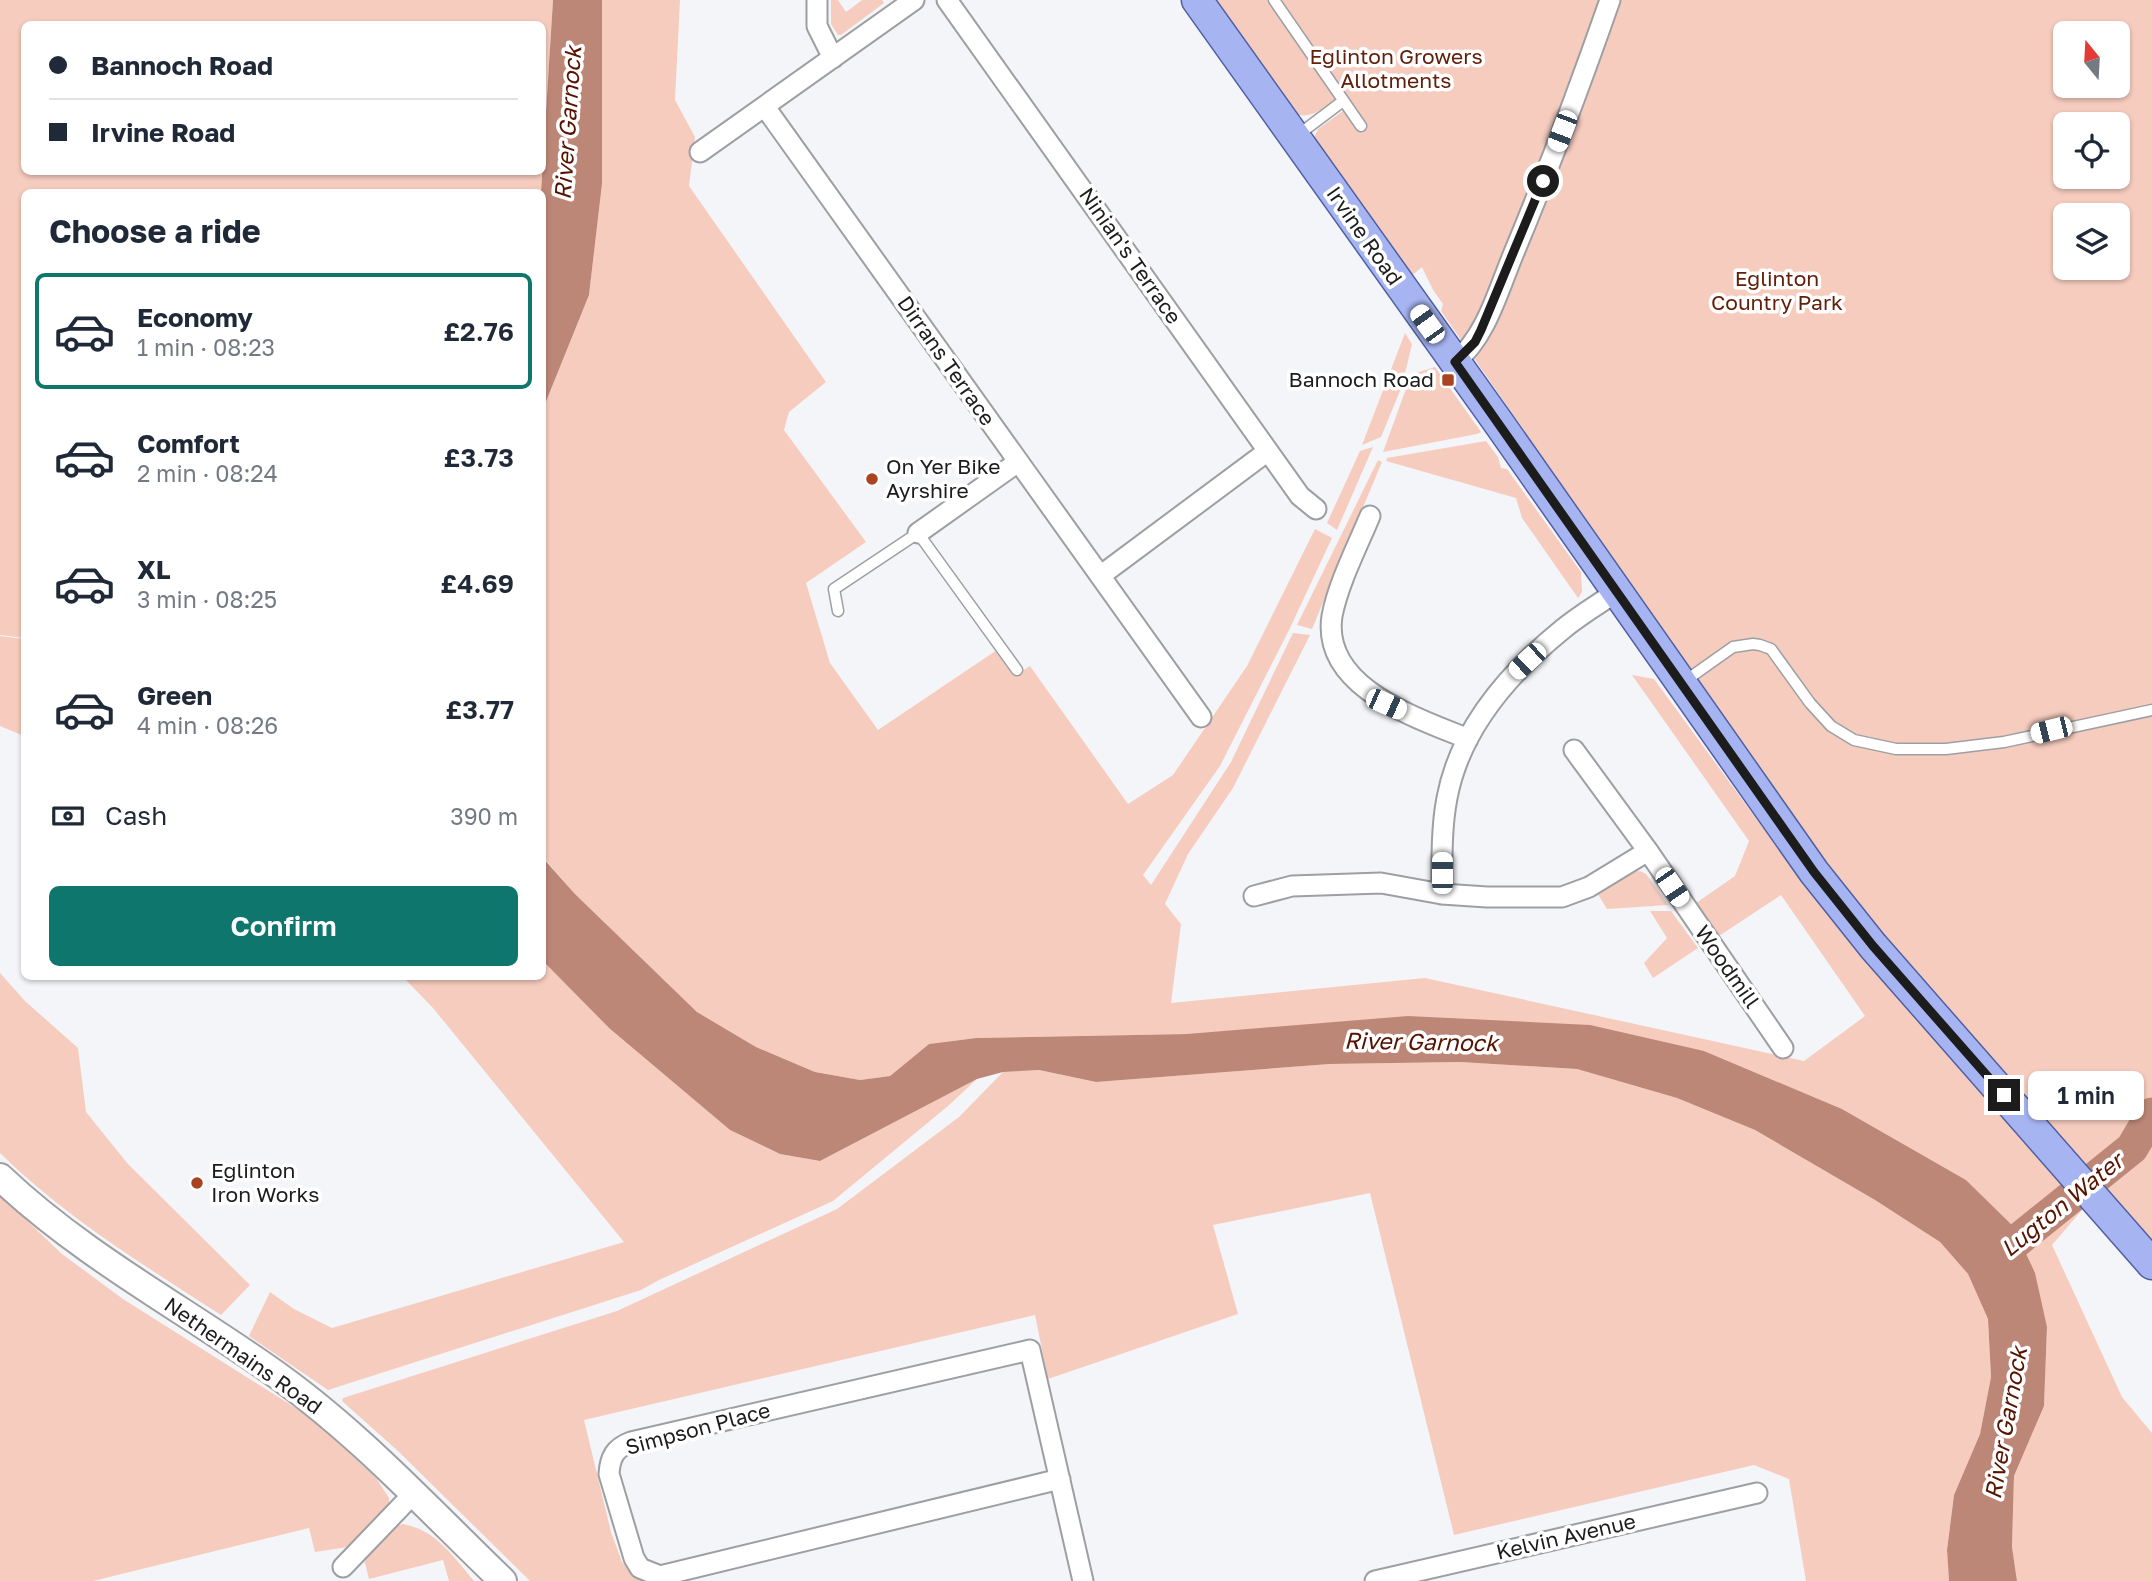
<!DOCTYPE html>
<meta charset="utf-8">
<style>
body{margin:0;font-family:"Golos Text",sans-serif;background:#f2f2f3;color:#1f2937;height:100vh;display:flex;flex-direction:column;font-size:26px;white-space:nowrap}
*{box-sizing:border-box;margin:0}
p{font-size:23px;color:#747a83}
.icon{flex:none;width:38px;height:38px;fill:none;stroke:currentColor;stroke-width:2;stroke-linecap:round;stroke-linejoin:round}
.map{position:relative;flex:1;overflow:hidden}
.panel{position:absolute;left:21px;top:189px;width:525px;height:791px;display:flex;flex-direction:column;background:#fff;border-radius:10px;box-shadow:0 2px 5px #0004}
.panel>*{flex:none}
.hud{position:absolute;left:21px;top:21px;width:525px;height:154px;border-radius:10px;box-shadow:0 2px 5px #0004;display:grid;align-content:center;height:154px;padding:0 28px;background:#fff}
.needle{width:46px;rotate:342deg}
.tools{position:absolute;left:2053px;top:21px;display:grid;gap:14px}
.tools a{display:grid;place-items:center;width:77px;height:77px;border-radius:10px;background:#fff;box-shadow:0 2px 5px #0004;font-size:35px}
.end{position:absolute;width:32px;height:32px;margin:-16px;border:9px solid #1c1c1d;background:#fff;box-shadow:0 0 0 4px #fff}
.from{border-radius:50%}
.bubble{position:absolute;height:49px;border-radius:10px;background:#fff;box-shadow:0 2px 5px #0004;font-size:23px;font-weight:600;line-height:49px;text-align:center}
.car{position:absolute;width:21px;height:42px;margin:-21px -10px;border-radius:9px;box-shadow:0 0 5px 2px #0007;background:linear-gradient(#fff 24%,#345 0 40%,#fff 0 76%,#345 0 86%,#fff 0)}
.hud b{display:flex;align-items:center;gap:24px;height:66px;font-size:26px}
.hud b+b{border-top:2px solid #e0e1e3}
.hud i{width:18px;height:18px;background:#1f2937}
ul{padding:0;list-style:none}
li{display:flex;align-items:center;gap:21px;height:116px;margin:0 14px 10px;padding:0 14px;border:4px solid transparent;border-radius:10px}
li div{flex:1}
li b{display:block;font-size:26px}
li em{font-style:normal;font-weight:600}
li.on{border-color:#0f766e}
li>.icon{width:63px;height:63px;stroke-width:1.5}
h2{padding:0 28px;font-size:32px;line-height:84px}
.pay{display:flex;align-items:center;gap:18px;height:77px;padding:0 28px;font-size:26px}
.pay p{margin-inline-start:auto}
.button{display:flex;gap:14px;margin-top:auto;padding:14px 28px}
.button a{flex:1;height:80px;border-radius:10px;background:#0f766e;color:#fff;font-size:28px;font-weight:600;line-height:80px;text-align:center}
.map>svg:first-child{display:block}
</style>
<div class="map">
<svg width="2152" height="1581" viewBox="0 0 2152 1581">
<rect width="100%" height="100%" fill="#f4f5f9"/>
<!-- green -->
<path fill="#f6ccbf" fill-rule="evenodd" d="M0,0H553L541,192H24V638L0,635ZM24,24H542V172H24Z
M602,0H680L675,100L695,137L689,186L826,382L789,412L784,430L866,542L806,583L830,663L878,730L997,650L1015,676L1030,666L1128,804L1173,775L1247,666L1315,529L1332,538L1290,628L1220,766L1143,875L1151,885L1231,762L1293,633L1310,635L1233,788L1188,854L1165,904L1181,924L1171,1003L1425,978L1804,1061L1865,1016L1781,895L1719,936L1696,903L1735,876L1749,841L1632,675L1654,679L1801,880L1998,1106L2082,1210L2052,1245L2122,1397L2152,1433V1581H2017L2012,1547L2014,1476L2044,1406L2047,1327L2013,1226L1966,1180L1842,1109L1704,1051L1187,1034L976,1038L929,1044L890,1076L860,1080L815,1072L756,1047L697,1012L575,894L543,857V409L589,295L602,184Z
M831,0H838L846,12L862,0H882L884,3L841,35H838L831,24Z
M1212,0H2152V1241L1911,973L1839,882L1441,311L1443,304L1433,290L1422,267L1409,278L1318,147L1314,138L1318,129L1343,111L1335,100C1318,110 1314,119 1292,114ZM2065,33H2118V86H2065ZM2065,124H2118V177H2065ZM2065,215H2118V268H2065Z
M1405,333L1412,344L1402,386L1381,437L1362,445Z
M1435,367L1481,432L1477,434L1383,452L1410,378L1419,372Z
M1486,441L1498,457L1501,468L1507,469L1581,572L1582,592L1578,598L1522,518L1516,498L1386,461L1387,458Z
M1373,447L1337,530L1327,523L1360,451Z
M1378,460L1382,462L1312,629L1297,625Z
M0,636L24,639V736L0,726Z
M1640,871L1646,874L1668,905L1607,909L1596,891L1633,872Z
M1650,911H1671L1698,948L1653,978L1644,963L1667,938Z
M543,961L609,1028L730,1130L780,1154L820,1161L977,1079L948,1106L833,1201L659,1280L641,1290L328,1390L249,1336L270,1292L294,1309L332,1328L624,1242L433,1008L403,977L542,976Z
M0,973L25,1001L78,1048L86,1112L128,1164L250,1285L221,1315C145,1266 65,1217 0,1153Z
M1460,1062L1577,1069L1677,1098L1755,1130L1875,1200L1940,1242L1968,1274L1988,1319L1991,1377L1980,1434L1954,1495L1947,1550L1949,1581H1806L1789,1479L1754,1465L1454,1535L1370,1193L1213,1225L1238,1314L1048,1379L1035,1315L584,1420L611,1532L622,1562L632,1574L644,1581H530L398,1451L342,1401L343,1398L617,1311L837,1209L959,1117L1003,1072L1039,1070L1096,1082L1330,1064Z
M0,1195L62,1254L123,1299L310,1417L376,1478L389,1498V1507L361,1545L315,1552L309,1528L93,1581H0Z
M403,1524C436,1530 453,1556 474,1581H449L443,1560L369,1579L363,1555L393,1527Z"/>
<!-- water -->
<path fill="#bd8777" d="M553,0H602V184L589,295L543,409L541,192Z
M542,857L575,894L697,1012L756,1047L815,1072L860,1080L890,1076L929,1044L976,1038L1187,1034L1408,1016L1590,1025L1704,1051L1842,1109L1966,1180L2013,1226L2035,1273L2047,1327L2044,1406L2014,1476L2012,1547L2017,1581H1949L1947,1550L1954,1495L1980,1434L1991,1377L1988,1319L1968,1274L1940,1242L1875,1200L1755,1130L1677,1098L1577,1069L1460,1062L1330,1064L1096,1082L1039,1070L1003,1072L977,1079L820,1161L780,1154L730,1130L609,1028L543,961Z"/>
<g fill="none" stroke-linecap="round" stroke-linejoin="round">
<!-- river -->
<path stroke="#bd8777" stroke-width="33" d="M1993,1260L2132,1148L2152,1114"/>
<!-- service casing -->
<g stroke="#9d9fa2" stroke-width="13">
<path id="service" d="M1274,0L1361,126
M1298,135L1343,101
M838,611L834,589L918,533L1017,670
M1685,681L1733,647L1753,644L1760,645L1771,649L1810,703L1831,726L1854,740L1896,749H1946L2004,742L2152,710"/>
</g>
<!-- minor casing -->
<g stroke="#9d9fa2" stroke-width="23">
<path id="minor" d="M817,0V26L833,58
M947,0L1300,496L1316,509
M765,107L1201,717
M700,152L914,0
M1455,362C1486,337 1498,291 1513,255C1548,171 1580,86 1610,0
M1370,516C1357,547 1338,584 1332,616C1321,688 1418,718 1468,739
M918,533L1018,462
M1100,576L1268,451
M1574,750L1648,851L1783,1048
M1442,894C1442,862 1441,829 1447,798C1460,728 1510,672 1563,629C1580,615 1599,604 1616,592
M1254,896L1292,886L1381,883L1442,894L1487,897H1562L1589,887L1648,851
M1060,1479L660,1576L640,1568L634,1558L609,1474C610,1457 615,1448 631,1442L1030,1350L1083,1581
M343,1567L415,1492
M1375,1581L1757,1493"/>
</g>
<!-- secondary casing -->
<g stroke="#9d9fa2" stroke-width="30">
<path id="secondary" d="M0,1177C80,1253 177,1305 267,1368C355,1429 426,1507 503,1581"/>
</g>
<!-- primary casing -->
<g stroke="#4f5fa2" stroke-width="33">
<path id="primary" d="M1197,0L1498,422L1814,872L1873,946L2152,1264"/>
</g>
<!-- service -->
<use href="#service" stroke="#fff" stroke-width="10"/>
<!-- minor -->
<use href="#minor" stroke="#fff" stroke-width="19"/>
<!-- secondary -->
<use href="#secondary" stroke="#fff" stroke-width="26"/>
<!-- primary -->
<use href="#primary" stroke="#a6b5f2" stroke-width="30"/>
</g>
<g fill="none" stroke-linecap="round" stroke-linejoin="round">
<!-- route -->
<path stroke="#1c1c1d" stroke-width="9" d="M1543,181L1481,330L1475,342L1455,362L1814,872L1873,946L2004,1095"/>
</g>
<!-- markers -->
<g fill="#aa4321" stroke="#fff" stroke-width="2.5">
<rect x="1441" y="373" width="14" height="14" rx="3.5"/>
<circle cx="872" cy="479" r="7"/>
<circle cx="197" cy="1183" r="7"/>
</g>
<g text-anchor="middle" stroke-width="7" stroke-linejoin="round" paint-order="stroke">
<!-- park labels -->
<g font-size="21" fill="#62200a" stroke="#fff">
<text x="1396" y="64">Eglinton Growers<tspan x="1396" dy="24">Allotments</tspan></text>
<text x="1777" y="286">Eglinton<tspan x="1777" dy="24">Country Park</tspan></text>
</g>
<!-- street labels -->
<g font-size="21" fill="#1c1c1d" stroke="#fff">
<text transform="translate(1364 236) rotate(55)" y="7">Irvine Road</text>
<text transform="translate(1130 256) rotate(55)" y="7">Ninian's Terrace</text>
<text transform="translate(946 361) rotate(55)" y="7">Dirrans Terrace</text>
<text transform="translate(1727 967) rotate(55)" y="7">Woodmill</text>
<text transform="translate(243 1356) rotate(35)" y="7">Nethermains Road</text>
<text transform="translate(698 1429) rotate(-15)" y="7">Simpson Place</text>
<text transform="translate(1566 1537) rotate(-13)" y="7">Kelvin Avenue</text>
</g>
<!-- poi labels -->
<g font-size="21" fill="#1c1c1d" stroke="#fff" text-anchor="start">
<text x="1434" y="387" text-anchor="end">Bannoch Road</text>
<text x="886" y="474">On Yer Bike<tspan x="886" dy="24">Ayrshire</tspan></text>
<text x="211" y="1178">Eglinton<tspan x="211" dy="24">Iron Works</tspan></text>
</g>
<!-- water labels -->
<g font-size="23" font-style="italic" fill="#551300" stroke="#fff">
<text transform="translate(568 123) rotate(-86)" y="8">River Garnock</text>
<text transform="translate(1421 1042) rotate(1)" y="8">River Garnock</text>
<text transform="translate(2062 1205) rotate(-39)" y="8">Lugton Water</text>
<text transform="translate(2006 1423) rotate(-80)" y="8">River Garnock</text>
</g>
</g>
</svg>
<div class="tools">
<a><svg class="needle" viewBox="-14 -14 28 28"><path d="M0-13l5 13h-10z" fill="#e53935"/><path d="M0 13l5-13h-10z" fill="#747a83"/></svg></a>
<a><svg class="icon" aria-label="locate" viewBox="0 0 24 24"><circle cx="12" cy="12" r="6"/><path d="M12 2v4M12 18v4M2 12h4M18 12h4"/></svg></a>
<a><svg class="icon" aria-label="layers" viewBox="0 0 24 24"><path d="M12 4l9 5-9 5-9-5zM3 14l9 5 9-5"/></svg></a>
</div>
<i class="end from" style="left:1543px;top:181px"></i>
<i class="end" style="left:2004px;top:1095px"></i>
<div class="bubble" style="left:2028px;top:1071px;width:116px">1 min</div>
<i class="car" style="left:1562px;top:131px;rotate:201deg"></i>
<i class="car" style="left:1427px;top:324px;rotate:324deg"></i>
<i class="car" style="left:1527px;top:661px;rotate:227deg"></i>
<i class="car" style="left:1386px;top:704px;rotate:114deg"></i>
<i class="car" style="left:2051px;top:730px;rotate:256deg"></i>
<i class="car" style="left:1442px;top:873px;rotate:0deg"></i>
<i class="car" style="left:1672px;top:887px;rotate:146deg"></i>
<div class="hud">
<b><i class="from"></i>Bannoch Road</b>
<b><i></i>Irvine Road</b>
</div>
<section class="panel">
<h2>Choose a ride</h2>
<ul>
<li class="on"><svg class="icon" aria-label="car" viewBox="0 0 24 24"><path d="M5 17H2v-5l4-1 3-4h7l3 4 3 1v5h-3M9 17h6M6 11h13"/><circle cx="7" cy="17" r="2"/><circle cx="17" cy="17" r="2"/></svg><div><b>Economy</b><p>1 min · 08:23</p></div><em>£2.76</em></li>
<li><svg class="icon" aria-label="car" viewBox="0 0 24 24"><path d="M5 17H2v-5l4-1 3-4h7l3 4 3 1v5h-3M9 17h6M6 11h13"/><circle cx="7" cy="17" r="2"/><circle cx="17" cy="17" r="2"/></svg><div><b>Comfort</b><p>2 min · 08:24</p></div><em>£3.73</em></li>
<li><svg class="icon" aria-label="car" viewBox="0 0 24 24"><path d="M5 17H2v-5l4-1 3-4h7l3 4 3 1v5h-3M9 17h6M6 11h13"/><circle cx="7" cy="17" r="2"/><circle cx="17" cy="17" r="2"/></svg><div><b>XL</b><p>3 min · 08:25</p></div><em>£4.69</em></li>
<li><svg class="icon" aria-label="car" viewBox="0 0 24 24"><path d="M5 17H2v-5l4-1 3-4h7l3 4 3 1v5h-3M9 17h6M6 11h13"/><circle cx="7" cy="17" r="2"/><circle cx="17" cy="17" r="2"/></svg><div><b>Green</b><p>4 min · 08:26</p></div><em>£3.77</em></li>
</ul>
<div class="pay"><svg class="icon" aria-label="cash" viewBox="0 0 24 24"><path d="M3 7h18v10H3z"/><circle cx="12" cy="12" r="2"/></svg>Cash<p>390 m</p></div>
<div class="button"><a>Confirm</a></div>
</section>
</div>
